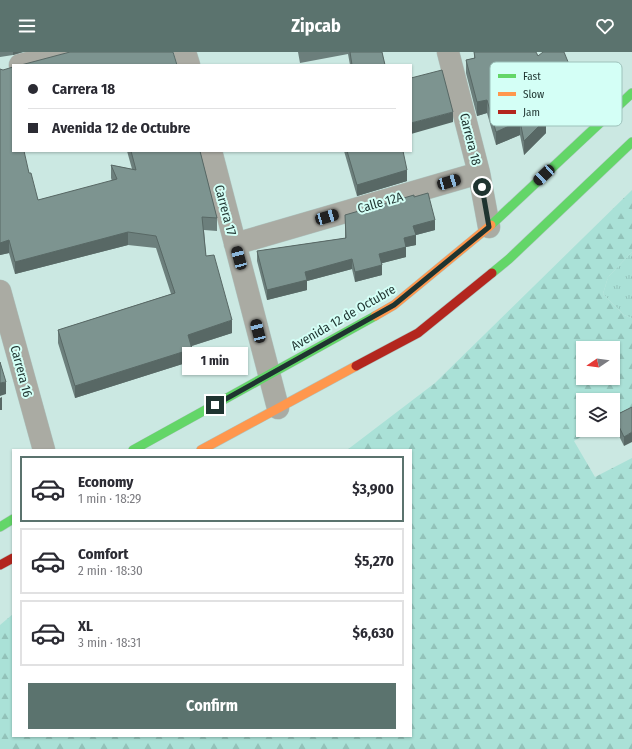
<!DOCTYPE html>
<meta charset="utf-8">
<style>
body{margin:0;font-family:"Fira Sans Condensed",sans-serif;background:#f7f7f7;color:#2b2b33;height:100vh;display:flex;flex-direction:column;font-size:15px;white-space:nowrap}
*{box-sizing:border-box;margin:0}
p{font-size:13px;color:#7c7c81}
.icon{flex:none;width:22px;height:22px;fill:none;stroke:currentColor;stroke-width:2;stroke-linecap:round;stroke-linejoin:round}
.map{position:relative;flex:1;overflow:hidden}
.panel{position:absolute;left:12px;top:397px;width:400px;height:288px;display:flex;flex-direction:column;background:#fff;border-radius:0px;box-shadow:0 1px 3px #0004}
.panel>*{flex:none}
.hud{position:absolute;left:12px;top:12px;width:400px;height:88px;border-radius:0px;box-shadow:0 1px 3px #0004;display:grid;align-content:center;height:88px;padding:0 16px;background:#fff}
.needle{width:26px;rotate:257deg}
.buttons{position:absolute;left:576px;top:289px;display:grid;gap:8px}
.buttons a{display:grid;place-items:center;width:44px;height:44px;border-radius:0px;background:#fff;box-shadow:0 1px 3px #0004;font-size:20px}
.end{position:absolute;width:18px;height:18px;margin:-9px;border:5px solid #1f3430;background:#fff;box-shadow:0 0 0 2px #fff}
.from{border-radius:50%}
.bubble{position:absolute;height:28px;border-radius:0px;background:#fff;box-shadow:0 1px 3px #0004;font-size:13px;font-weight:700;line-height:28px;text-align:center}
.car{position:absolute;width:12px;height:24px;margin:-12px -6px;border-radius:5px;box-shadow:0 0 3px 1px #0007;background:linear-gradient(#222 24%,#8ab4d8 0 40%,#222 0 76%,#8ab4d8 0 86%,#222 0)}
.hud b{display:flex;align-items:center;gap:14px;height:38px;font-size:15px}
.hud b+b{border-top:1px solid #e1e1e2}
.hud i{width:10px;height:10px;background:#2b2b33}
ul{padding:7px 0 0;list-style:none}
li{display:flex;align-items:center;gap:12px;height:66px;margin:0 8px 6px;padding:0 8px;border:2px solid #e1e1e2;border-radius:0px}
li div{flex:1}
li b{display:block;font-size:15px}
li em{font-style:normal;font-weight:700}
li.on{border-color:#5b736e}
li>.icon{width:36px;height:36px;stroke-width:1.5}
.cta{display:flex;gap:8px;margin-top:auto;padding:8px 16px}
.cta a{flex:1;height:46px;border-radius:0px;background:#5b736e;color:#fff;font-size:16px;font-weight:700;line-height:46px;text-align:center}
header{display:flex;justify-content:space-between;align-items:center;height:52px;padding:0 16px;background:#5b736e;color:#fff;font-size:18px;font-weight:700}
.map>svg:first-child{display:block}
</style>
<header><svg class="icon" aria-label="menu" viewBox="0 0 24 24"><path d="M4 6h16M4 12h16M4 18h16"/></svg>Zipcab<svg class="icon" aria-label="heart" viewBox="0 0 24 24"><path d="M12 20l-8-8c-3-5 5-10 8-4 3-6 11-1 8 4z"/></svg></header>
<div class="map">
<svg width="632" height="697" viewBox="0 0 632 697">
<defs>
<pattern id="grass-tufts" width="24" height="20" patternUnits="userSpaceOnUse"><rect width="24" height="20" fill="#aae1d7"/><path d="M3 7l-1-3M5 7V3M7 7l1-3M15 17l-1-3M17 17v-4M19 17l1-3" fill="none" stroke="#92c2b9"/></pattern>
<pattern id="forest-firs" width="22" height="20" patternUnits="userSpaceOnUse"><rect width="22" height="20" fill="#aae1d7"/><path d="M5 1l3.5 6h-7zM16 11l3.5 6h-7z" fill="#92c2b9"/></pattern>
</defs>
<rect width="100%" height="100%" fill="#cbe8e2"/>
<!-- grass -->
<path fill="url(#grass-tufts)" d="M632,200V266L624,263L603,242L608,225Z"/>
<!-- forest -->
<path fill="url(#forest-firs)" fill-rule="evenodd" d="M632,138V200L608,225L603,242L624,263L632,266V355L613,366V348H583V378H593L574,389L595,425L632,406V697H0V573L13,562V684H411V398H347L435,331ZM583,296H613V326H583Z"/>
<g fill="none" stroke-linecap="round" stroke-linejoin="round">
<!-- street casing -->
<g stroke="#aec5c0" stroke-width="23">
<path id="street" d="M185,0L189,13
M448,0L479,121L489,175
M20,13L69,0
M211,99L278,356
M235,192L479,121
M0,239L44,398"/>
</g>
<!-- fast casing -->
<g stroke="#aec5c0" stroke-width="10">
<path id="fast" d="M491,173L632,41
M492,221L509,207L632,90
M133,398L375,264
M0,475L13,467"/>
</g>
<!-- slow casing -->
<g stroke="#aec5c0" stroke-width="10">
<path id="slow" d="M375,264L394,253L491,173
M201,398L356,314"/>
</g>
<!-- jam casing -->
<g stroke="#aec5c0" stroke-width="10">
<path id="jam" d="M356,314L418,281L492,221
M0,513L13,506"/>
</g>
<!-- street -->
<use href="#street" stroke="#aaaba3" stroke-width="22"/>
<!-- fast -->
<use href="#fast" stroke="#63d668" stroke-width="9"/>
<!-- slow -->
<use href="#slow" stroke="#ff974d" stroke-width="9"/>
<!-- jam -->
<use href="#jam" stroke="#b3261e" stroke-width="9"/>
</g>
<!-- wall -->
<path fill="#6c7f7c" d="M0,0H23L13,3L0,5Z
M298,0H382L385,13H350L348,2L300,11Z
M474,0L538,4L577,45L554,55L544,61L546,81L524,103L520,83L496,93L487,61L477,64L466,21V8L474,6Z
M0,17L13,99L29,121L38,148L112,129L111,126V113L132,117L127,99H200L217,166V179L204,178L206,204L232,281L192,294V309L75,346L58,291V278L171,242L156,196L128,193L15,222L9,201L0,203Z
M344,99H403L407,129L357,144Z
M414,145L435,178L416,183V193L406,195V205L382,211V223L355,230L352,217L307,229V238L267,248L257,209V199L345,186V163Z
M632,355L624,394L614,374V364Z"/>
<!-- shaded-wall -->
<path fill="#586865" d="M13,0H23L13,3Z
M577,32V45L554,55L541,63V50L554,42Z
M487,48V61L477,64V50Z
M453,60V70L411,82V71Z
M546,67V81L524,103V89Z
M520,69V83L496,93V80Z
M407,118V129L357,144V133Z
M435,168V178L416,183V193L406,195V205L379,212V202L404,186L413,174Z
M128,180V193L15,222V210Z
M9,188V201L0,203V191Z
M352,207V217L307,229V238L267,248V238L305,220Z
M382,213V223L355,230V220Z
M232,268V281L188,295V283Z
M192,297V309L75,346V334Z
M6,330V342L0,344V331Z
M2,345V358H0V346Z
M632,380V390L624,394V385Z"/>
<!-- building -->
<path fill="#7d9490" stroke="#586865" d="M70,0H173L177,13H21Z
M350,0H382L385,13H352Z
M474,0H536L538,4L543,0H564L577,32L554,42L541,50L546,67L524,89L520,69L496,80L487,48L477,50L466,8L475,6Z
M13,15V99H24L29,121H31L38,148L117,127L111,113L136,118L131,99H200L217,166L202,165L206,204L214,203L232,268L188,283L192,297L75,334L58,278L175,241L156,184L128,180L15,210L9,188L0,191V17L3,18Z
M442,18L453,60L411,71V26Z
M347,99H403L407,118L357,133Z
M428,141L435,168L413,174L416,183L404,186L406,195L379,202L382,213L355,220L352,207L305,220L307,228L267,238L257,199L346,186L345,163L414,143V145Z
M0,310L6,330L0,331Z
M632,355V380L624,385L614,364Z"/>
<g fill="none" stroke-linecap="round" stroke-linejoin="round">
<!-- route -->
<path stroke="#1f3430" stroke-width="5" d="M215,353L394,253L489,175L482,135"/>
</g>
<g text-anchor="middle" stroke-width="4" stroke-linejoin="round" paint-order="stroke">
<!-- street labels -->
<g font-size="13" fill="#1f3430" stroke="#d4fff6">
<text transform="translate(471 87) rotate(76)" y="5">Carrera 18</text>
<text transform="translate(380 150) rotate(-16)" y="5">Calle 12A</text>
<text transform="translate(226 158) rotate(75)" y="5">Carrera 17</text>
<text transform="translate(343 265) rotate(-30)" y="5">Avenida 12 de Octubre</text>
<text transform="translate(22 319) rotate(75)" y="5">Carrera 16</text>
</g>
</g>
<!-- legend -->
<rect x="490" y="10" width="132" height="64" rx="6" fill="#d4fff6" stroke="#9ec2bb" stroke-width="1"/>
<rect x="498" y="22" width="18" height="4" fill="#63d668"/>
<rect x="498" y="40" width="18" height="4" fill="#ff974d"/>
<rect x="498" y="58" width="18" height="4" fill="#b3261e"/>
<g font-size="11" fill="#1f3430">
<text x="523" y="28">Fast</text>
<text x="523" y="46">Slow</text>
<text x="523" y="64">Jam</text>
</g>
</svg>
<div class="buttons">
<a><svg class="needle" viewBox="-14 -14 28 28"><path d="M0-13l5 13h-10z" fill="#e53935"/><path d="M0 13l5-13h-10z" fill="#7c7c81"/></svg></a>
<a><svg class="icon" aria-label="layers" viewBox="0 0 24 24"><path d="M12 4l9 5-9 5-9-5zM3 14l9 5 9-5"/></svg></a>
</div>
<i class="end from" style="left:482px;top:135px"></i>
<i class="end" style="left:215px;top:353px"></i>
<div class="bubble" style="left:182px;top:295px;width:66px">1 min</div>
<i class="car" style="left:544px;top:123px;rotate:227deg"></i>
<i class="car" style="left:449px;top:130px;rotate:74deg"></i>
<i class="car" style="left:327px;top:165px;rotate:74deg"></i>
<i class="car" style="left:239px;top:206px;rotate:345deg"></i>
<i class="car" style="left:258px;top:279px;rotate:346deg"></i>
<div class="hud">
<b><i class="from"></i>Carrera 18</b>
<b><i></i>Avenida 12 de Octubre</b>
</div>
<section class="panel">
<ul>
<li class="on"><svg class="icon" aria-label="car" viewBox="0 0 24 24"><path d="M5 17H2v-5l4-1 3-4h7l3 4 3 1v5h-3M9 17h6M6 11h13"/><circle cx="7" cy="17" r="2"/><circle cx="17" cy="17" r="2"/></svg><div><b>Economy</b><p>1 min · 18:29</p></div><em>$3,900</em></li>
<li><svg class="icon" aria-label="car" viewBox="0 0 24 24"><path d="M5 17H2v-5l4-1 3-4h7l3 4 3 1v5h-3M9 17h6M6 11h13"/><circle cx="7" cy="17" r="2"/><circle cx="17" cy="17" r="2"/></svg><div><b>Comfort</b><p>2 min · 18:30</p></div><em>$5,270</em></li>
<li><svg class="icon" aria-label="car" viewBox="0 0 24 24"><path d="M5 17H2v-5l4-1 3-4h7l3 4 3 1v5h-3M9 17h6M6 11h13"/><circle cx="7" cy="17" r="2"/><circle cx="17" cy="17" r="2"/></svg><div><b>XL</b><p>3 min · 18:31</p></div><em>$6,630</em></li>
</ul>
<div class="cta"><a>Confirm</a></div>
</section>
</div>
